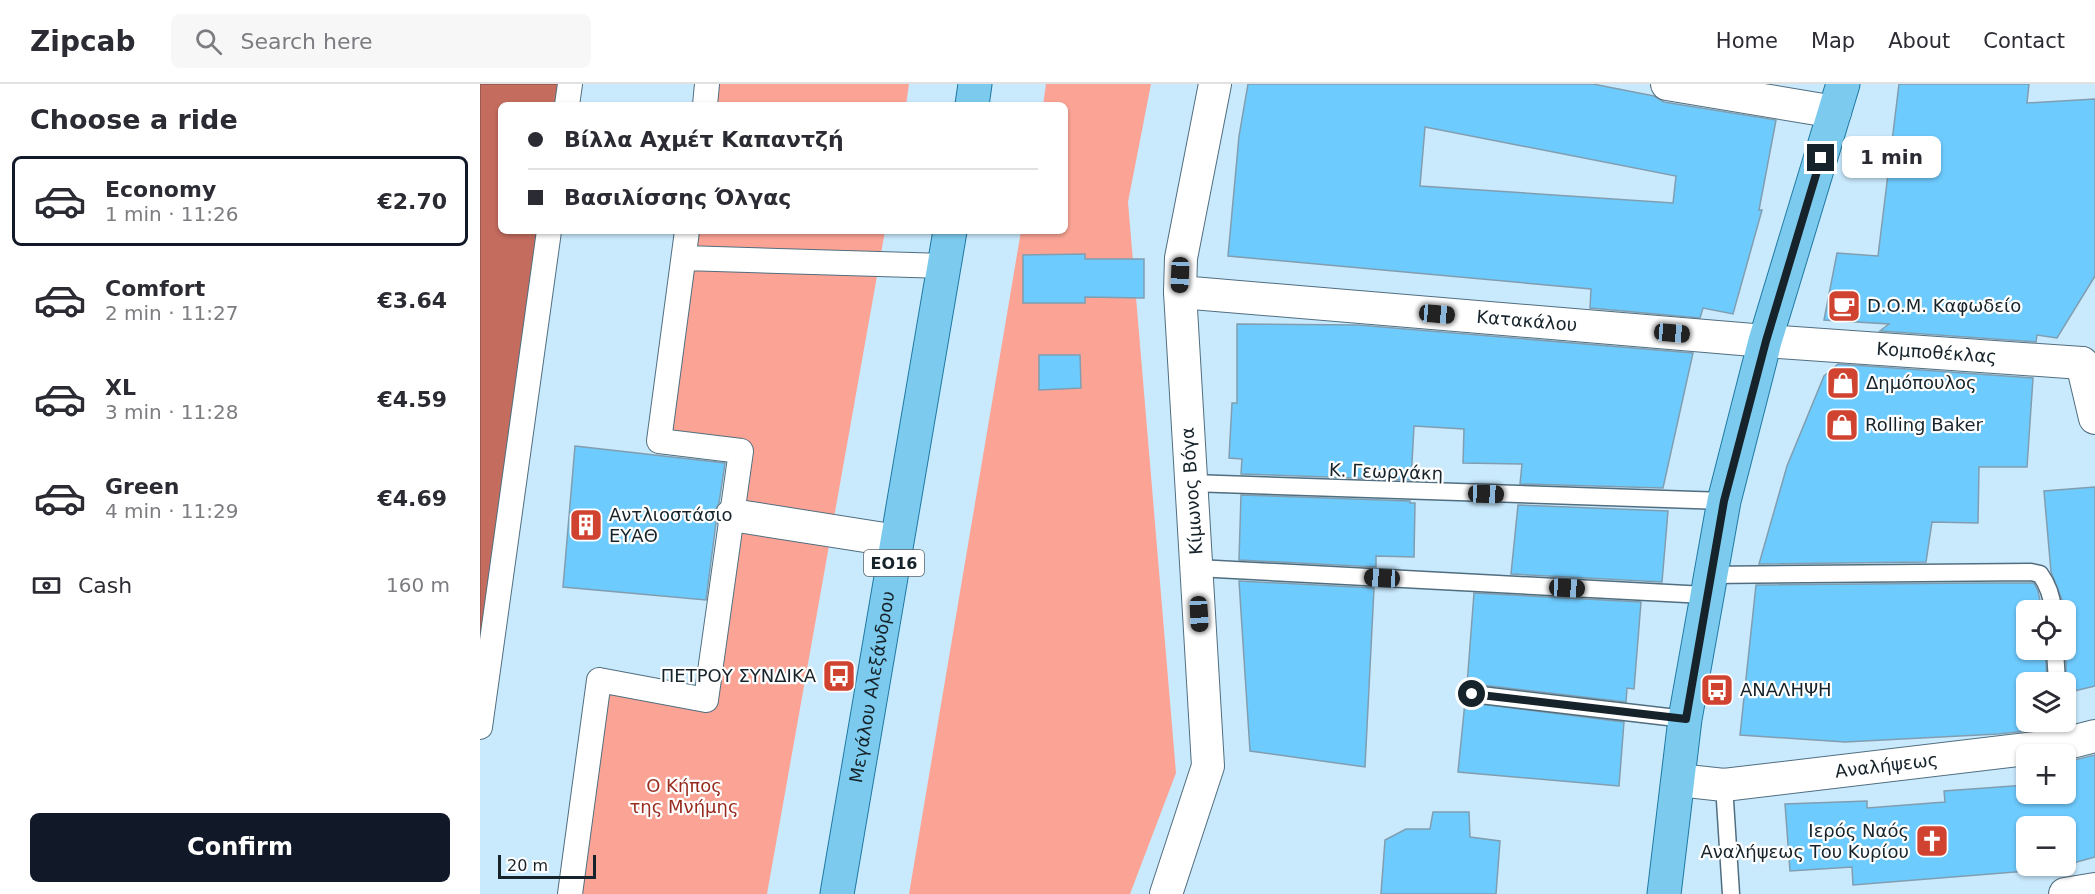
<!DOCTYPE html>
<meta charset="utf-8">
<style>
body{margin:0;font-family:"DejaVu Sans",sans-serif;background:#f7f7f7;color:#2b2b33;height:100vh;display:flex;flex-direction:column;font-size:22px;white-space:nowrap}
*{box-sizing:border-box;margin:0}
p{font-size:20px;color:#7c7c81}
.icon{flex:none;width:33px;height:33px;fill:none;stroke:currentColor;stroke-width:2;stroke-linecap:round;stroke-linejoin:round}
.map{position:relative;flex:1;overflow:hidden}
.details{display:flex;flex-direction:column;background:#fff;width:480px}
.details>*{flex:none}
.top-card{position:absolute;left:18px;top:18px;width:570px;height:132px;border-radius:9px;box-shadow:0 2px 4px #0004;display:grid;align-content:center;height:132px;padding:0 30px;background:#fff}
.fabs{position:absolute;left:1536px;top:516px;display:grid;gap:12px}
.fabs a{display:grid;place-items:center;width:60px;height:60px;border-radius:9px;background:#fff;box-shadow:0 2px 4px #0004;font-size:30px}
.scale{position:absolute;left:18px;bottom:15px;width:98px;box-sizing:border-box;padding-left:6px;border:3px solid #17232a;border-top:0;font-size:16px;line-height:21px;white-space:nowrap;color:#17232a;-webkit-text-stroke:4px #fff;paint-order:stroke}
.end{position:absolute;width:27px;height:27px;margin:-14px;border:8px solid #17232a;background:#fff;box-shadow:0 0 0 3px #fff}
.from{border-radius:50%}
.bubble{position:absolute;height:42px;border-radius:9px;background:#fff;box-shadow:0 2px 4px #0004;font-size:20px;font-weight:800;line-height:42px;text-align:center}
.car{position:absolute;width:18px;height:36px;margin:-18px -9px;border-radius:8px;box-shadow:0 0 4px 2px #0007;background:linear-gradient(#222 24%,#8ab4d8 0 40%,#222 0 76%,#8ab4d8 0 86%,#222 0)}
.top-card b{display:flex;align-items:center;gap:21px;height:57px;font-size:22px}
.top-card b+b{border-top:2px solid #e1e1e2}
.top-card i{width:15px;height:15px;background:#2b2b33}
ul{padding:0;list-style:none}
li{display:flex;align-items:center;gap:18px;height:90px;margin:0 12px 9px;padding:0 18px;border:3px solid transparent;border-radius:9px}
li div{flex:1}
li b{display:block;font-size:22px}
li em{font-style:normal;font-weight:800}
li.selected{border-color:#111827}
li>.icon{width:54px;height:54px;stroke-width:1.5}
h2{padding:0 30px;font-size:27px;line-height:72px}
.pay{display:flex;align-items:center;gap:15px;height:66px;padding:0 30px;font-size:22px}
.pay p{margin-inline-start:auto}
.button{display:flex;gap:12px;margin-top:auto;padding:12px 30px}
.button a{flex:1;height:69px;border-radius:9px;background:#111827;color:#fff;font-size:24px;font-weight:800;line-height:69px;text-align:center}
header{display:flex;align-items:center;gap:36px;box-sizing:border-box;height:84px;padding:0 30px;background:#fff;border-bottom:2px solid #e1e1e2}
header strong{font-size:28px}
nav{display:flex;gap:33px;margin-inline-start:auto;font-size:21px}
.search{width:420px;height:54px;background:#f7f7f7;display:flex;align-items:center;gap:15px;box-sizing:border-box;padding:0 21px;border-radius:9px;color:#7c7c81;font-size:22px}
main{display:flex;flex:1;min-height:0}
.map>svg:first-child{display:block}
</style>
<header>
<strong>Zipcab</strong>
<div class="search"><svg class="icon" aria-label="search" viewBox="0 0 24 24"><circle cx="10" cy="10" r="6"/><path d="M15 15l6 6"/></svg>Search here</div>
<nav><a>Home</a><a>Map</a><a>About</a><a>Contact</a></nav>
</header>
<main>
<section class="details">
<h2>Choose a ride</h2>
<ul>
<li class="selected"><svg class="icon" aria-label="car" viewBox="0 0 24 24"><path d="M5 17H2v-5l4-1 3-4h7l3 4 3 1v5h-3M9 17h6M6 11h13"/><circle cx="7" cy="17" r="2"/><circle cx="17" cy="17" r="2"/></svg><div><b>Economy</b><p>1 min · 11:26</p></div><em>€2.70</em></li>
<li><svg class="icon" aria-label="car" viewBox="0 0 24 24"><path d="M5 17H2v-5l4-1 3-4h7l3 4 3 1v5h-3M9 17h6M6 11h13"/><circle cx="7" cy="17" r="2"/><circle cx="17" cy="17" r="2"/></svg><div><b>Comfort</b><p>2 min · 11:27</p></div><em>€3.64</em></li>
<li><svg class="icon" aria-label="car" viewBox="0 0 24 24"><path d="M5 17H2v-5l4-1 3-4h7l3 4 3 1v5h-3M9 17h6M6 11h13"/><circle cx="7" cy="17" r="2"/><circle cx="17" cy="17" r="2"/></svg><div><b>XL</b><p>3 min · 11:28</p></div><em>€4.59</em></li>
<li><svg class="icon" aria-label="car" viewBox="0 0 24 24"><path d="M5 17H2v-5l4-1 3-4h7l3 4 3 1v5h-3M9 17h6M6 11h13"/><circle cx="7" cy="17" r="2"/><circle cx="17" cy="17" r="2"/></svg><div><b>Green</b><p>4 min · 11:29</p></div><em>€4.69</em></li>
</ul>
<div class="pay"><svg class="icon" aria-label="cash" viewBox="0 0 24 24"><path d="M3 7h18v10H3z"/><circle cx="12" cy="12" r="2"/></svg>Cash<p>160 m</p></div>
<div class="button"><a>Confirm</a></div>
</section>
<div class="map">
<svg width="1615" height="810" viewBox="0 0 1615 810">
<rect width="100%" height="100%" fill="#c9e9fd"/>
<!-- green -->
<path fill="#fba495" d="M227,0H429L426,21H225Z
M566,0H671L648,118L696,689L650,810H429L541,147H585V21H563Z
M207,147H405L287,810H90L119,596L226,616L258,378L176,356Z"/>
<!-- water -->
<path fill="#c46c5e" stroke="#90564e" stroke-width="1.5" d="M0,0H84L81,21H21V147H64L0,615Z"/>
<!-- building -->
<path fill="#6ecbfe" stroke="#809eb0" stroke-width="1.5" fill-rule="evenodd" d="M768,0H1113L1174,12L1184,18L1296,36L1279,126H1282L1253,230L1223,224L1220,234L1110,224L1111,205L748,172L759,52ZM945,43L1196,92L1193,119L940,102Z
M1419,0H1549L1547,19L1615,15V192L1577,254L1557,251L1556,258L1400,247L1409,240L1344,236L1357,169L1398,172Z
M605,170V175H664V214L605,213V219H543V171Z
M757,240L878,241L1213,269L1183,404L1040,400L1042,380L983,379L984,345L934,342L931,396L761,390L762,375L749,374L752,319H757Z
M559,271H600L601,304L559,306Z
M1358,280L1553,294L1547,383H1499L1498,439L1452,438L1446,478L1279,480L1307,382L1344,292Z
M95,362L245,379L239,419L234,429L236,439L226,516L83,503Z
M1615,403V602L1586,609V526L1571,488L1564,407Z
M761,411L930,417V419H935L934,473L896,472V483L759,476Z
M1038,421L1188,427L1182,498L1031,490Z
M759,497L894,504L885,683L770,667Z
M1497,499H1554L1558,507L1562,526H1546V566H1565L1567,598H1546V638H1555L1556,646L1518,650L1365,658L1260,651L1276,501Z
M994,509L1161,518L1154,605L1147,604L1146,618L993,600L987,601Z
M985,618L1144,638L1139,702L978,688Z
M1615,671V773L1586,781V784L1373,801L1372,783L1310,787L1305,720L1387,717V724L1465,718L1464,707L1546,701V710H1586V678ZM1546,742H1586V782H1546Z
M953,728H989L990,753L1020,757L1016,810H901L905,756L926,745H950Z"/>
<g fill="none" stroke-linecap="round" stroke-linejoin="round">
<!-- service casing -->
<g stroke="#516e7f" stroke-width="19">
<path id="service" d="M711,399L1244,417
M717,484L1225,511
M1229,491L1551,488L1560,490C1568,501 1572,513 1573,526
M1575,566L1577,598
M992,610L1205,635
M1579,638L1580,661
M1244,701L1251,810"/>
</g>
<!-- pedestrian casing -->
<g stroke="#516e7f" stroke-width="26">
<path id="pedestrian" d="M87,21L90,0
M225,21L227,0
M204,174L465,182
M0,643L69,147
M90,810L119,596L226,616L261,367L179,357L207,147"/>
</g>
<!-- minor casing -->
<g stroke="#516e7f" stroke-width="34">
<g id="minor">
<path d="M1187,0L1355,28"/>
<path id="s1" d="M700,208L1285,257L1602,279"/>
<path d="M1602,279L1615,334"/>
<path d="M252,431L417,457"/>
<path id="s2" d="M1198,696L1244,701L1580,661L1615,652"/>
<path d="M686,810L728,682L700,208L701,174L735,0"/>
<path d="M1585,810L1615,805"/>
</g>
</g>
<!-- primary casing -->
<g stroke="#1f79a2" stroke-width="35">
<g id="primary">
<path d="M492,21L495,0"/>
<path id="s3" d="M357,810L470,147"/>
<path d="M1184,810L1205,635L1244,417L1285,257L1363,0"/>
</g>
</g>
<!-- service -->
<use href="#service" stroke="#fff" stroke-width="16"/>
<!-- pedestrian -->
<use href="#pedestrian" stroke="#fff" stroke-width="24"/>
<!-- minor -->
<use href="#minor" stroke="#fff" stroke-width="32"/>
<!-- primary -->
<use href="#primary" stroke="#7ccbee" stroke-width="33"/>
</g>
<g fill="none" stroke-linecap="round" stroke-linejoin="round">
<!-- route -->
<path stroke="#17232a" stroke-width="8" d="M992,610L1206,635L1244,417L1286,257L1341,74"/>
</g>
<!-- icons -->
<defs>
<g id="cafe-square" transform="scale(1.725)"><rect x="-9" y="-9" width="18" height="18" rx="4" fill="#d04331" stroke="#fff"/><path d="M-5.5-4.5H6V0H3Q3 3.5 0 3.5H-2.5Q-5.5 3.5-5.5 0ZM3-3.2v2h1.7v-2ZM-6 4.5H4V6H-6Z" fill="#fff"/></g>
<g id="shop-square" transform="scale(1.725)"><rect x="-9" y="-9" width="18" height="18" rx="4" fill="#d04331" stroke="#fff"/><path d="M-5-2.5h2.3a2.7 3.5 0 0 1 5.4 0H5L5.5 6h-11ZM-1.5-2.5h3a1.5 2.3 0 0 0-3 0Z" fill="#fff"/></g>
<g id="building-square" transform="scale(1.725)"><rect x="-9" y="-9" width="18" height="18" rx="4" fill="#d04331" stroke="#fff"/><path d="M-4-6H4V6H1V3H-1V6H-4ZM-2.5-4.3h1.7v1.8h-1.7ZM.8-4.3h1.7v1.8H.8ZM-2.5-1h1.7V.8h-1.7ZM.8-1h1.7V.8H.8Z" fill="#fff"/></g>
<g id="bus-square" transform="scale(1.725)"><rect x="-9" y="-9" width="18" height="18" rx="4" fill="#d04331" stroke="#fff"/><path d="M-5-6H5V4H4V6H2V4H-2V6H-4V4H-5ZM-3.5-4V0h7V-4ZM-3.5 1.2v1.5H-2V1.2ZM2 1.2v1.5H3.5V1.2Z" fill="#fff"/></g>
<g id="church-square" transform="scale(1.725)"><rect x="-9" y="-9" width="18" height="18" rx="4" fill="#d04331" stroke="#fff"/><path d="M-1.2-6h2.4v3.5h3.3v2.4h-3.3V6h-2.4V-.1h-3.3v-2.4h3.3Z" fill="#fff"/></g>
</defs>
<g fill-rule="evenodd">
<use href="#cafe-square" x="1364" y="222"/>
<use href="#shop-square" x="1363" y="299"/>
<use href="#shop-square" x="1362" y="341"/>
<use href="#building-square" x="106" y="441"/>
<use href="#bus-square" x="359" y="592"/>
<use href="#bus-square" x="1237" y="606"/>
<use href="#church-square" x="1452" y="757"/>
</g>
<g text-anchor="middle" stroke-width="4.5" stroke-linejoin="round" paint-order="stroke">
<!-- shield labels -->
<rect fill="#fff" stroke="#5d656a" stroke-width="1.5" x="384" y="466" width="60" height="26" rx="4.5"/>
<g font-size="16" font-weight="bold" fill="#17232a">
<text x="414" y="485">ΕΟ16</text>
</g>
<!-- poi labels -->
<g font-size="18" fill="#17232a" stroke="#fff" text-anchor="start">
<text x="1387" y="228">D.O.M. Καφωδείο</text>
<text x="1386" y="305">Δημόπουλος</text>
<text x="1385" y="347">Rolling Baker</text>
<text x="129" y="437">Αντλιοστάσιο<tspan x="129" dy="21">ΕΥΑΘ</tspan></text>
<text x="336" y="598" text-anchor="end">ΠΕΤΡΟΥ ΣΥΝΔΙΚΑ</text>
<text x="1260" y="612">ΑΝΑΛΗΨΗ</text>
<text x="1429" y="753" text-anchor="end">Ιερός Ναός<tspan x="1429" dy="21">Αναλήψεως Του Κυρίου</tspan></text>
</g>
<!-- street labels -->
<g font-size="18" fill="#17232a" stroke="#fff">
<text dy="6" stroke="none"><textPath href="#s1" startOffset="348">Κατακάλου</textPath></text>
<text dy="6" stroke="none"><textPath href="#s1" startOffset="759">Κομποθέκλας</textPath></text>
<text transform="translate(906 388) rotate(2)" y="6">Κ. Γεωργάκη</text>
<text transform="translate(712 407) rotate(-94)" y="6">Κίμωνος Βόγα</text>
<text dy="6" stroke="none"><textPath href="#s3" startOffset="210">Μεγάλου Αλεξάνδρου</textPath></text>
<text dy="6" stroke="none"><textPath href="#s2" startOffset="210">Αναλήψεως</textPath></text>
</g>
<!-- park labels -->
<g font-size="18" fill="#972c1f" stroke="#fff">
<text x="204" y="708">Ο Κήπος<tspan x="204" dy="21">της Μνήμης</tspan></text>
</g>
</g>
</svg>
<div class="fabs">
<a><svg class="icon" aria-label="locate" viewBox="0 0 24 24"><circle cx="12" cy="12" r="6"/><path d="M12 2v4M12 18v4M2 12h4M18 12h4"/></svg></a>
<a><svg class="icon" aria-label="layers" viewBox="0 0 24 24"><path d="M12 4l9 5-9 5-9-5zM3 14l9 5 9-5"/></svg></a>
<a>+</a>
<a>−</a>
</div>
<div class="scale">20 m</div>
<i class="end from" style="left:992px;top:610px"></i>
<i class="end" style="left:1341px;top:74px"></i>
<div class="bubble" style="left:1362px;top:52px;width:99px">1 min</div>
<i class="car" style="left:700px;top:191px;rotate:182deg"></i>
<i class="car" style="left:957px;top:230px;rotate:95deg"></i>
<i class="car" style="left:1192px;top:249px;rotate:95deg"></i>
<i class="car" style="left:1006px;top:410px;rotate:92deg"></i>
<i class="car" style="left:902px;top:494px;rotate:273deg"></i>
<i class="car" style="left:1087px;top:504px;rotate:93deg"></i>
<i class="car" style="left:719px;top:530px;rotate:177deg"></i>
<div class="top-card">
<b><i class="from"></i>Βίλλα Αχμέτ Καπαντζή</b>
<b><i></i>Βασιλίσσης Όλγας</b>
</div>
</div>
</main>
